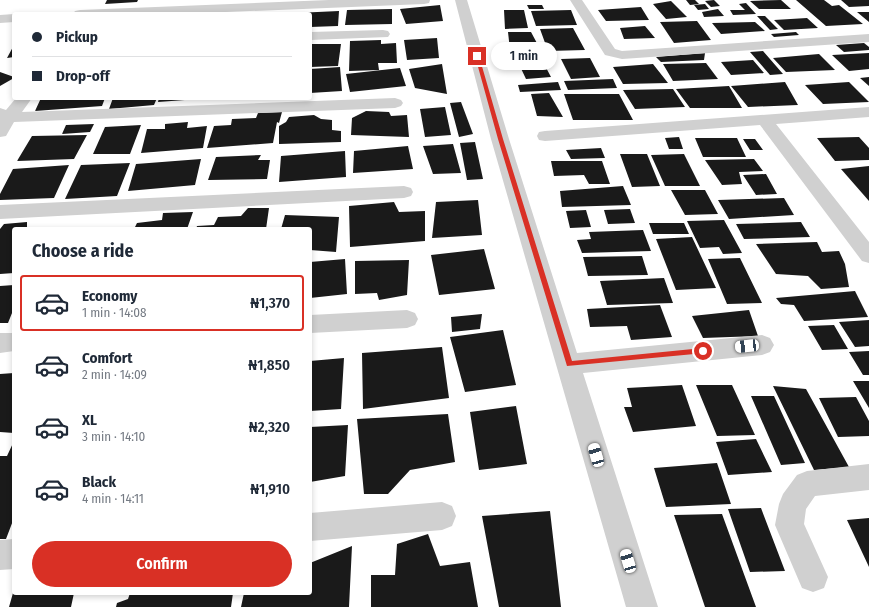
<!DOCTYPE html>
<meta charset="utf-8">
<style>
body{margin:0;font-family:"Fira Sans Condensed",sans-serif;background:#f6f6f7;color:#1f2937;height:100vh;display:flex;flex-direction:column;font-size:15px;white-space:nowrap}
*{box-sizing:border-box;margin:0}
p{font-size:13px;color:#747a83}
.icon{flex:none;width:22px;height:22px;fill:none;stroke:currentColor;stroke-width:2;stroke-linecap:round;stroke-linejoin:round}
.map{position:relative;flex:1;overflow:hidden}
.drawer{position:absolute;left:12px;top:227px;width:300px;height:368px;display:flex;flex-direction:column;background:#fff;border-radius:4px;box-shadow:0 2px 6px #0003}
.drawer>*{flex:none}
.banner{position:absolute;left:12px;top:12px;width:300px;height:88px;border-radius:4px;box-shadow:0 2px 6px #0003;display:grid;align-content:center;height:88px;padding:0 20px;background:#fff}
.end{position:absolute;width:18px;height:18px;margin:-9px;border:5px solid #d93025;background:#fff;box-shadow:0 0 0 2px #fff}
.from{border-radius:50%}
.bubble{position:absolute;height:28px;border-radius:14px;background:#fff;box-shadow:0 2px 6px #0003;font-size:13px;font-weight:600;line-height:28px;text-align:center}
.car{position:absolute;width:12px;height:24px;margin:-12px -6px;border-radius:5px;box-shadow:0 0 3px 1px #0007;background:linear-gradient(#fff 24%,#345 0 40%,#fff 0 76%,#345 0 86%,#fff 0)}
.banner b{display:flex;align-items:center;gap:14px;height:38px;font-size:15px}
.banner b+b{border-top:1px solid #e0e1e3}
.banner i{width:10px;height:10px;background:#1f2937}
ul{padding:0;list-style:none}
li{display:flex;align-items:center;gap:12px;height:56px;margin:0 8px 6px;padding:0 12px;border:2px solid transparent;border-radius:4px}
li div{flex:1}
li b{display:block;font-size:15px}
li em{font-style:normal;font-weight:600}
li.current{border-color:#d93025}
li>.icon{width:36px;height:36px;stroke-width:1.5}
h2{padding:0 20px;font-size:18px;line-height:48px}
.button{display:flex;gap:8px;margin-top:auto;padding:8px 20px}
.button a{flex:1;height:46px;border-radius:24px;background:#d93025;color:#fff;font-size:16px;font-weight:600;line-height:46px;text-align:center}
.map>svg:first-child{display:block}
</style>
<div class="map">
<svg width="869" height="607" viewBox="0 0 869 607">
<rect width="100%" height="100%" fill="#fff"/>
<!-- building -->
<path fill="#1a1a1a" d="M107,0H138L137,2L105,4Z
M686,0H695L699,4L690,5Z
M714,0L720,6L711,7L705,1Z
M781,0L791,9H759L750,1Z
M796,0H824L832,6L839,5L863,24L826,26Z
M841,0H869V6L849,7Z
M671,1L687,17L666,19L653,4Z
M746,3L756,14L733,15L730,10H745L739,4Z
M705,4L709,9L698,10L694,5Z
M440,5L443,21L406,24L400,9Z
M527,5H542L544,9H529Z
M641,7L649,20L606,21L598,10Z
M392,9V24L345,25L347,10Z
M718,9L724,16L704,17L702,12Z
M504,10H524L528,28L505,29Z
M571,10L577,25L536,26L531,11Z
M339,11L338,26L310,27V14H296V13Z
M857,12H869V22Z
M757,16H765L778,29L770,30Z
M807,18L818,28L784,30L774,20Z
M697,21L711,40L674,43L660,22Z
M755,22L765,31L721,34L712,23Z
M645,26L655,38L624,39L620,28Z
M573,28L585,50L548,51L540,29Z
M508,32H531L539,47L510,50Z
M796,32L799,35L774,37L771,34Z
M437,38L439,58L407,60L404,40Z
M381,40V44L396,43L397,63H378L379,70L349,71L350,41Z
M864,43L869,47V50L844,52L836,45Z
M310,44H341L338,66L310,67Z
M14,45V57L7,58Z
M763,51L783,74L770,75L750,52Z
M705,53L704,60L661,62L656,57Z
M869,53V69L849,71L832,55Z
M819,54L835,70L786,72L773,58Z
M590,58L600,77L571,79L561,59Z
M517,60H542L551,77L526,79Z
M753,60L764,73L731,75L721,62Z
M706,63L718,79L673,81L663,64Z
M442,64L447,94L415,88L409,69Z
M653,64L668,83L623,84L613,67Z
M340,67L342,91L310,93V69Z
M400,68L406,86L350,92L346,74Z
M0,72L14,77V78L0,86Z
M869,77V86L860,78Z
M613,79L617,88L568,90L564,81Z
M558,82L561,90L520,92L518,85Z
M785,82L798,105L748,107L731,86Z
M849,82L869,102L823,104L805,85Z
M729,86L742,108H690L676,89Z
M673,89L685,107L635,109L623,90Z
M549,93L563,117L537,116L531,94Z
M564,94H619L633,120H573Z
M41,98H105L102,106L35,111Z
M113,98H157L154,105L109,109Z
M159,98H198V99L158,102Z
M461,102L473,134L459,137L450,103Z
M445,107L451,135L425,137L420,109Z
M366,111L389,112L391,116L407,115L409,137L351,135L352,118Z
M282,112L279,123L277,122L273,143L207,148L214,126L231,125L232,119L256,118L258,113Z
M314,115L321,119L332,120V130L341,131V142L279,144V126L286,122L289,117Z
M188,122L187,128L207,126L203,148L141,153L147,129H165V124Z
M94,124L90,132L62,134L66,125Z
M141,125L130,154H93L105,127Z
M87,135L74,159L17,161L32,136Z
M679,137L683,149H669L665,138Z
M859,137L869,148V160L835,161L817,138Z
M695,138H737L746,157H703Z
M743,139H755L763,150H750Z
M475,142L483,179L467,180L460,143Z
M453,144L461,173L433,174L423,146Z
M408,146L413,169L353,173L354,151Z
M601,148L605,158L571,159L566,150Z
M345,151L346,177L279,182L281,156Z
M620,154H647L660,186L632,187Z
M684,154L700,186H665L651,155Z
M261,155L258,160H270L267,179L208,180L216,157Z
M201,159L195,185L128,191L136,164Z
M754,159L763,171L739,172L742,184L722,185L705,160Z
M551,161H602L610,184H589L584,175L554,176Z
M130,163L117,196L65,199L81,165Z
M69,165L54,198L0,200V194L13,169Z
M869,166V201L841,169Z
M766,174L777,194L756,195L743,175Z
M623,186L631,205L562,207L560,191Z
M671,190H705L718,214L685,215Z
M784,198L794,215L729,219L718,200Z
M478,200L482,235L432,238L436,202Z
M394,202L399,212L425,211V241L350,247L349,206Z
M248,208H269L266,229H196L197,226L214,225L218,217L241,216Z
M630,209L635,223L608,224L604,210Z
M586,210L591,227L570,228L566,211Z
M193,212L187,229H134L137,223L162,220L163,213Z
M285,215L339,217L336,252L310,250V229H281Z
M724,220L742,253L723,254L719,247L700,248L687,221Z
M27,222V229H14V273L0,274V229L4,224Z
M801,222L810,237L744,239L736,224Z
M649,223H684L689,234H653Z
M643,230L651,251L582,253L577,240L591,239L589,232Z
M692,237L716,288L676,290L656,239Z
M817,242L822,252L839,251L845,264L849,287L821,289L808,276L776,274L756,244Z
M484,249L495,289L439,295L431,255Z
M642,256L648,275L588,276L583,257Z
M740,258L762,303L727,304L708,259Z
M345,259L347,294L310,298V262Z
M409,260L407,295L379,300L377,293L355,294V261Z
M664,278L673,303L607,305L600,281Z
M14,285V308L8,323H0V286Z
M855,291L868,317L804,321L794,305L781,304L776,298Z
M660,305L672,337L631,340L627,326L590,327L587,309Z
M749,310L758,336L703,338L692,316Z
M482,314L480,329L452,332L451,317Z
M869,320V346L855,347L839,322Z
M834,325L848,349L822,350L808,326Z
M503,330L516,385L465,392L450,337Z
M442,347L449,398L363,409L362,353Z
M869,351V375H863L849,352Z
M344,358L341,409L310,411V361Z
M14,373V433L0,432V374Z
M853,381H869V408Z
M682,385L696,426L633,432L624,407H632L627,388Z
M696,385H732L755,435L717,436Z
M773,386L806,389L849,467L814,470Z
M751,396H774L805,463L781,465Z
M856,397L869,421V436L838,437L819,398Z
M516,406L527,464L479,470L470,412Z
M448,414L455,462L410,470L388,494H364L357,419Z
M348,425L345,476L310,482V427Z
M756,439L772,472L728,475L716,442Z
M14,441V518L6,539H0V456H7Z
M717,463L731,504L666,507L654,468Z
M761,508L785,571L750,572L728,509Z
M550,511L561,607H499L482,516Z
M722,514L756,607H705L674,515Z
M869,518V567L847,520Z
M428,534L440,566L470,562L478,607H371V575H395L397,544Z
M352,546L349,607H241L244,593H310V563Z
M13,593H74L71,607H9Z
M130,593H233L231,607H116L117,603L128,599Z"/>
<g fill="none" stroke-linecap="round" stroke-linejoin="round">
<!-- minor -->
<path fill="#d0d0d0" fill-rule="evenodd" d="M329,0H430L429,3L424,4L177,14H73L75,11L80,10Z
M455,0H467L509,139L577,353L762,335L770,338L774,345L770,352L762,355L583,373L658,607H626L491,139Z
M570,0H582L615,49L622,51L869,34V42L622,59L605,55Z
M14,14V22L0,23V15Z
M383,30L388,31L390,34L388,37L310,40V32Z
M16,98H32L22,112L395,98L401,100L403,103L401,106L395,108L14,122L6,136L0,137V108L6,110Z
M869,107V117L776,124L869,242V263L862,261L760,125L545,141L539,140L537,136L539,132L545,131Z
M404,186L411,188L413,192L411,196L404,198L0,219V205Z
M407,310L415,313L418,319L415,325L407,328L310,333V315Z
M0,333H14V351L0,353Z
M869,464V490L815,496L806,509L804,524L828,577L824,588L813,592L802,588L775,525L779,504L783,494L797,475L807,471Z
M442,502L452,506L456,516L452,526L442,530L310,541V513Z
M14,539V569L0,570V540Z"/>
</g>
<!-- route -->
<path fill="#d93025" d="M477,54L479,56L503,139L572,361L703,348L705,349V353L567,366L498,139L475,56Z"/>
</svg>
<i class="end from" style="left:703px;top:351px"></i>
<i class="end" style="left:477px;top:56px"></i>
<div class="bubble" style="left:491px;top:42px;width:66px">1 min</div>
<i class="car" style="left:747px;top:346px;rotate:264deg"></i>
<i class="car" style="left:596px;top:455px;rotate:344deg"></i>
<i class="car" style="left:628px;top:561px;rotate:343deg"></i>
<div class="banner">
<b><i class="from"></i>Pickup</b>
<b><i></i>Drop-off</b>
</div>
<section class="drawer">
<h2>Choose a ride</h2>
<ul>
<li class="current"><svg class="icon" aria-label="car" viewBox="0 0 24 24"><path d="M5 17H2v-5l4-1 3-4h7l3 4 3 1v5h-3M9 17h6M6 11h13"/><circle cx="7" cy="17" r="2"/><circle cx="17" cy="17" r="2"/></svg><div><b>Economy</b><p>1 min · 14:08</p></div><em>₦1,370</em></li>
<li><svg class="icon" aria-label="car" viewBox="0 0 24 24"><path d="M5 17H2v-5l4-1 3-4h7l3 4 3 1v5h-3M9 17h6M6 11h13"/><circle cx="7" cy="17" r="2"/><circle cx="17" cy="17" r="2"/></svg><div><b>Comfort</b><p>2 min · 14:09</p></div><em>₦1,850</em></li>
<li><svg class="icon" aria-label="car" viewBox="0 0 24 24"><path d="M5 17H2v-5l4-1 3-4h7l3 4 3 1v5h-3M9 17h6M6 11h13"/><circle cx="7" cy="17" r="2"/><circle cx="17" cy="17" r="2"/></svg><div><b>XL</b><p>3 min · 14:10</p></div><em>₦2,320</em></li>
<li><svg class="icon" aria-label="car" viewBox="0 0 24 24"><path d="M5 17H2v-5l4-1 3-4h7l3 4 3 1v5h-3M9 17h6M6 11h13"/><circle cx="7" cy="17" r="2"/><circle cx="17" cy="17" r="2"/></svg><div><b>Black</b><p>4 min · 14:11</p></div><em>₦1,910</em></li>
</ul>
<div class="button"><a>Confirm</a></div>
</section>
</div>
